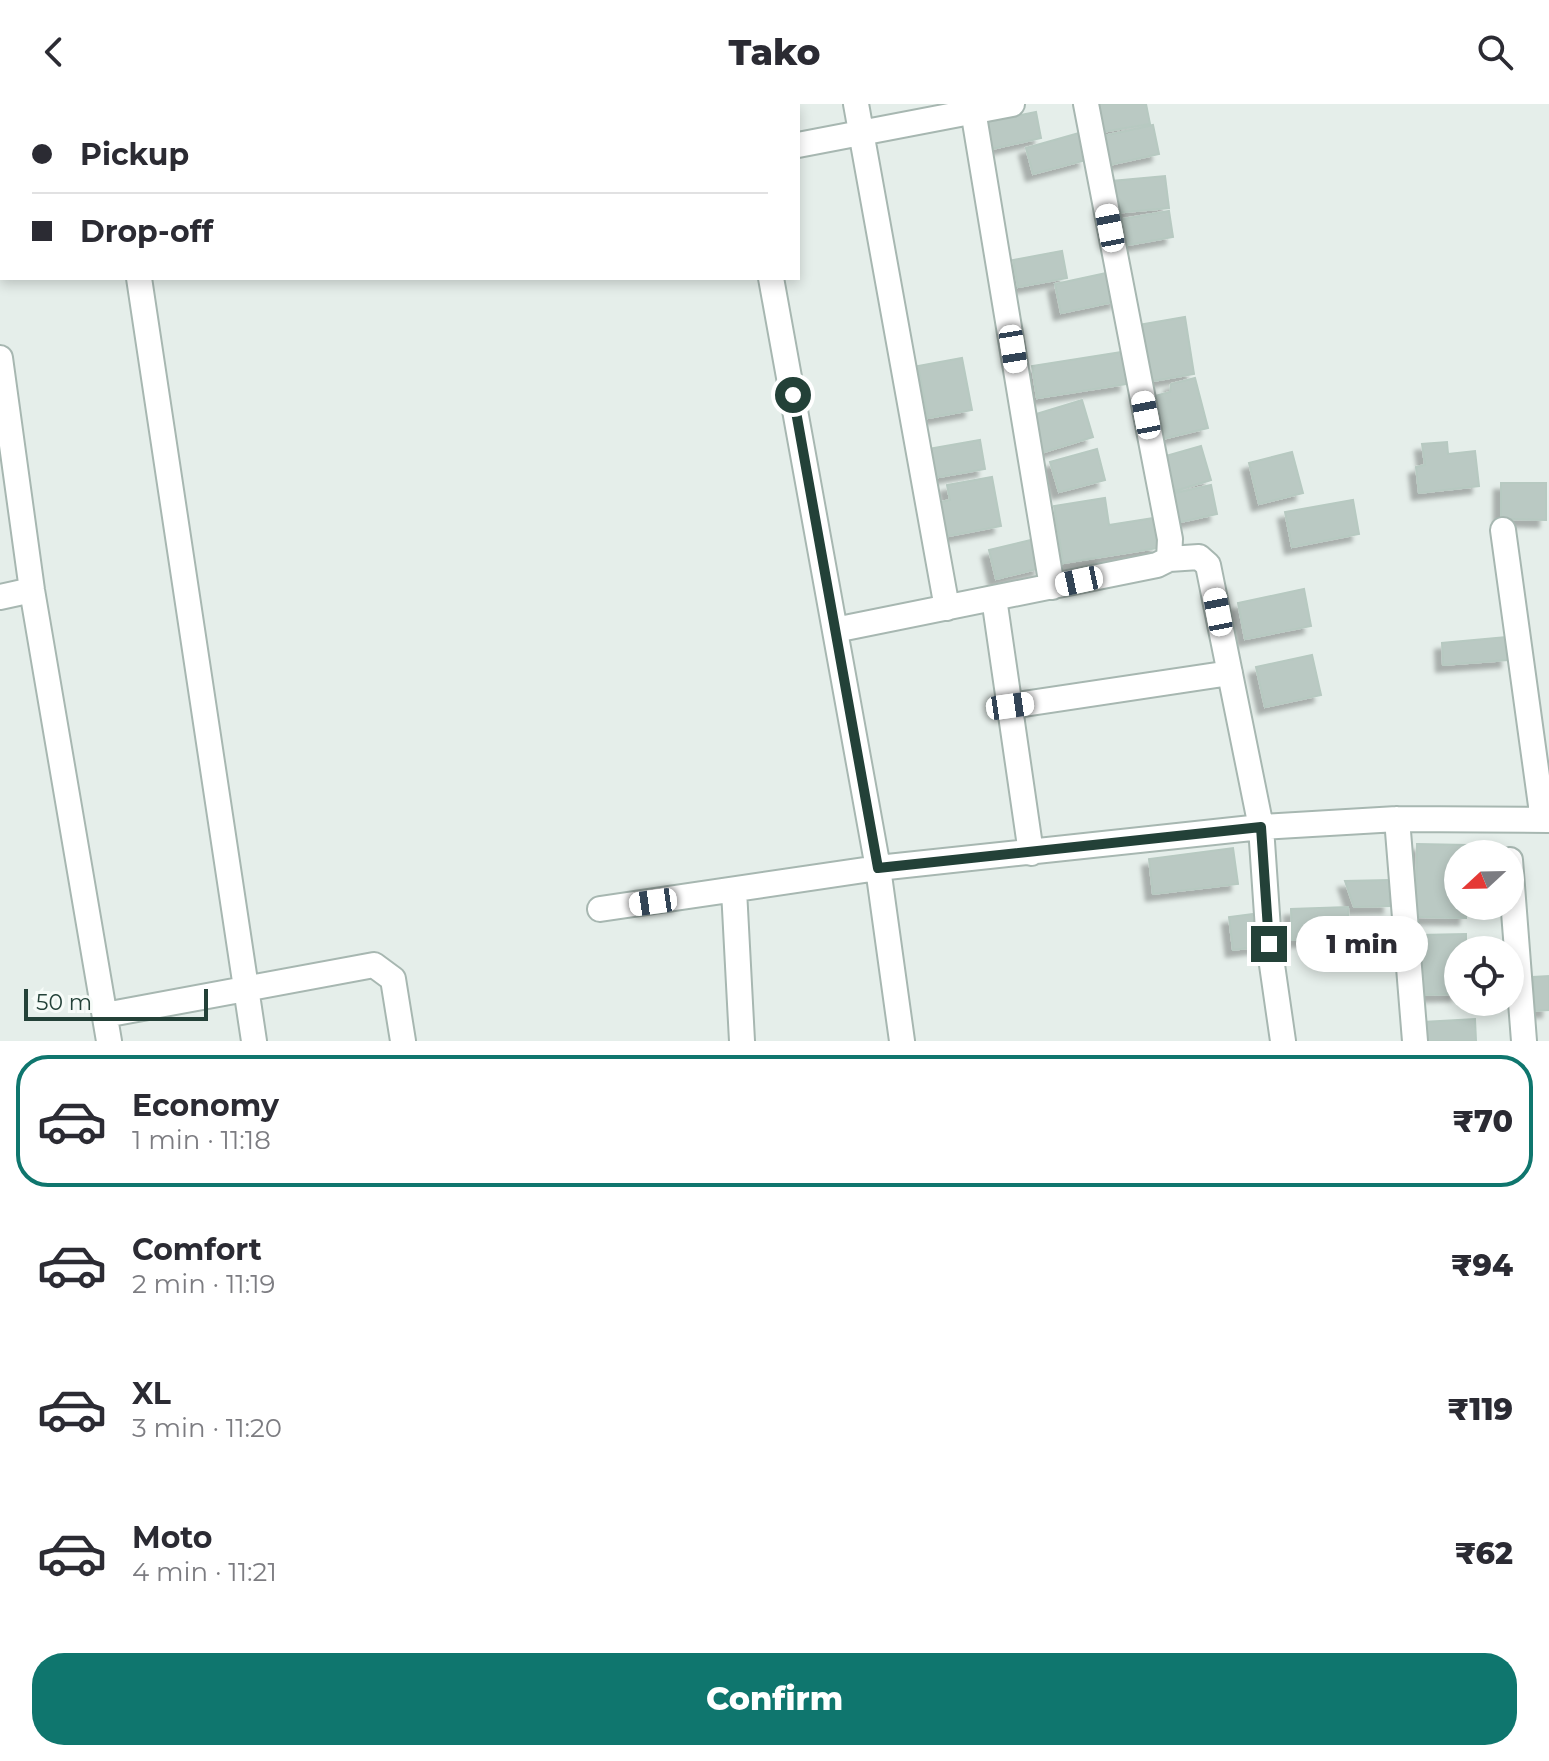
<!DOCTYPE html>
<meta charset="utf-8">
<style>
body{margin:0;font-family:Montserrat,sans-serif;background:#f2f2f3;color:#2b2b33;height:100vh;display:flex;flex-direction:column;font-size:30px;white-space:nowrap}
*{box-sizing:border-box;margin:0}
p{font-size:26px;color:#7c7c81}
.icon{flex:none;width:44px;height:44px;fill:none;stroke:currentColor;stroke-width:2;stroke-linecap:round;stroke-linejoin:round}
.map{position:relative;height:937px;overflow:hidden}
.side{display:flex;flex-direction:column;background:#fff;flex:1}
.side>*{flex:none}
.guide{position:absolute;left:0px;top:0px;width:800px;height:176px;box-shadow:0 4px 12px #0003;display:grid;align-content:center;height:176px;padding:0 32px;background:#fff}
.needle{width:52px;rotate:248deg}
.controls{position:absolute;left:1444px;top:736px;display:grid;gap:16px}
.controls a{display:grid;place-items:center;width:80px;height:80px;border-radius:50%;background:#fff;box-shadow:0 4px 12px #0003;font-size:40px}
.scale{position:absolute;left:24px;bottom:20px;width:184px;box-sizing:border-box;padding-left:8px;border:4px solid #234138;border-top:0;font-size:22px;line-height:28px;white-space:nowrap;color:#234138;-webkit-text-stroke:6px #f6fbf8;paint-order:stroke}
.end{position:absolute;width:36px;height:36px;margin:-18px;border:10px solid #234138;background:#fff;box-shadow:0 0 0 4px #fff}
.from{border-radius:50%}
.bubble{position:absolute;height:56px;border-radius:28px;background:#fff;box-shadow:0 4px 12px #0003;font-size:26px;font-weight:800;line-height:56px;text-align:center}
.car{position:absolute;width:24px;height:48px;margin:-24px -12px;border-radius:10px;box-shadow:0 0 6px 2px #0007;background:linear-gradient(#fff 24%,#345 0 40%,#fff 0 76%,#345 0 86%,#fff 0)}
.guide b{display:flex;align-items:center;gap:28px;height:76px;font-size:30px}
.guide b+b{border-top:2px solid #e1e1e2}
.guide i{width:20px;height:20px;background:#2b2b33}
ul{padding:14px 0 0;list-style:none}
li{display:flex;align-items:center;gap:24px;height:132px;margin:0 16px 12px;padding:0 16px;border:4px solid transparent;border-radius:32px}
li div{flex:1}
li b{display:block;font-size:30px}
li em{font-style:normal;font-weight:800}
li.on{border-color:#0f766e}
li>.icon{width:72px;height:72px;stroke-width:1.5}
.button{display:flex;gap:16px;margin-top:auto;padding:16px 32px}
.button a{flex:1;height:92px;border-radius:32px;background:#0f766e;color:#fff;font-size:32px;font-weight:800;line-height:92px;text-align:center}
header{display:flex;justify-content:space-between;align-items:center;height:104px;padding:0 32px;background:#fff;font-size:36px;font-weight:800}
.map>svg:first-child{display:block}
</style>
<header><svg class="icon" aria-label="back" viewBox="0 0 24 24"><path d="M15 5l-7 7 7 7"/></svg>Tako<svg class="icon" aria-label="search" viewBox="0 0 24 24"><circle cx="10" cy="10" r="6"/><path d="M15 15l6 6"/></svg></header>
<div class="map">
<svg width="1549" height="937" viewBox="0 0 1549 937">
<defs>
<filter id="shadow"><feDropShadow dx="-7" dy="7" stdDeviation="2" flood-color="#0004"/></filter>
</defs>
<rect width="100%" height="100%" fill="#e5eeea"/>
<!-- building -->
<path fill="#bac9c3" stroke="#b7c9c1" stroke-width="2" filter="url(#shadow)" d="M1097,0H1146L1150,20L1102,28Z
M1036,8L1041,34L992,45L987,18Z
M1153,21L1159,50L1109,61L1103,32Z
M1079,29L1086,56L1033,70L1026,44Z
M1165,72L1169,104L1115,109L1112,77Z
M1169,107L1173,133L1122,142L1117,116Z
M1062,147L1067,174L1018,183L1013,156Z
M1111,168L1118,197L1061,209L1055,180Z
M1185,213L1194,270L1147,278L1138,221Z
M1122,248L1127,280L1037,294L1032,262Z
M962,254L972,306L928,314L918,262Z
M1195,274L1208,324L1154,337L1144,295L1170,288L1171,280Z
M1082,296L1093,333L1041,349L1030,312Z
M980,336L985,365L933,374L928,345Z
M1447,338L1448,350L1475,347L1479,382L1419,389L1416,363L1425,361L1422,340Z
M1201,342L1211,376L1169,389L1159,354Z
M1097,345L1105,376L1059,388L1050,358Z
M1292,348L1303,389L1259,400L1249,359Z
M992,373L1001,422L938,434L932,400L950,396L947,381Z
M1501,379H1546V416L1501,415Z
M1211,381L1217,410L1176,419L1170,390Z
M1105,394L1109,421L1154,414L1158,444L1063,459L1054,402Z
M1353,396L1359,430L1292,443L1285,408Z
M1035,435L1041,464L996,475L989,446Z
M1304,485L1311,522L1245,535L1238,499Z
M1506,533L1508,556L1443,561L1442,539Z
M1312,551L1321,591L1265,603L1256,563Z
M1417,740L1468,741V750H1458V802H1467L1466,814L1416,813Z
M1233,744L1238,780L1153,790L1149,755Z
M1389,776L1390,802L1354,803L1345,777Z
M1348,803L1349,834L1292,836L1291,805Z
M1252,810L1257,843L1233,846L1229,813Z
M1466,830V846H1458V890L1420,891L1419,831Z
M1549,872V906L1535,907L1533,873Z
M1475,915L1476,937H1425L1423,918Z"/>
<g fill="none" stroke-linecap="round" stroke-linejoin="round">
<!-- minor casing -->
<g stroke="#a7b7b1" stroke-width="28">
<path id="minor" d="M403,0V2
M739,0L740,2
M856,0L947,504
M972,0L1052,483
M798,41L1012,0
M139,174L254,937
M0,254L32,486L109,937
M1503,426L1543,716
M0,493L32,486
M994,494L1031,749
M835,526L1157,461L1169,455L1170,435L1086,0
M1010,602L1230,569
M1397,715L1415,937
M1510,756L1524,937
M734,786L742,937
M600,805L878,764L771,174
M105,911L374,861L393,875L403,937
M902,937L878,764L1261,723L1208,461L1199,453L1169,455
M1283,937L1269,840L1261,723L1397,715L1549,716"/>
</g>
<!-- minor -->
<use href="#minor" stroke="#fff" stroke-width="24"/>
</g>
<g fill="none" stroke-linecap="round" stroke-linejoin="round">
<!-- route -->
<path stroke="#234138" stroke-width="10" d="M793,291L878,764L1261,723L1269,840"/>
</g>
</svg>
<div class="controls">
<a><svg class="needle" viewBox="-14 -14 28 28"><path d="M0-13l5 13h-10z" fill="#e53935"/><path d="M0 13l5-13h-10z" fill="#7c7c81"/></svg></a>
<a><svg class="icon" aria-label="locate" viewBox="0 0 24 24"><circle cx="12" cy="12" r="6"/><path d="M12 2v4M12 18v4M2 12h4M18 12h4"/></svg></a>
</div>
<div class="scale">50 m</div>
<i class="end from" style="left:793px;top:291px"></i>
<i class="end" style="left:1269px;top:840px"></i>
<div class="bubble" style="left:1296px;top:812px;width:132px">1 min</div>
<i class="car" style="left:1110px;top:124px;rotate:349deg"></i>
<i class="car" style="left:1013px;top:245px;rotate:171deg"></i>
<i class="car" style="left:1146px;top:311px;rotate:349deg"></i>
<i class="car" style="left:1079px;top:477px;rotate:258deg"></i>
<i class="car" style="left:1218px;top:508px;rotate:349deg"></i>
<i class="car" style="left:1010px;top:602px;rotate:82deg"></i>
<i class="car" style="left:653px;top:798px;rotate:262deg"></i>
<div class="guide">
<b><i class="from"></i>Pickup</b>
<b><i></i>Drop-off</b>
</div>
</div>
<section class="side">
<ul>
<li class="on"><svg class="icon" aria-label="car" viewBox="0 0 24 24"><path d="M5 17H2v-5l4-1 3-4h7l3 4 3 1v5h-3M9 17h6M6 11h13"/><circle cx="7" cy="17" r="2"/><circle cx="17" cy="17" r="2"/></svg><div><b>Economy</b><p>1 min · 11:18</p></div><em>₹70</em></li>
<li><svg class="icon" aria-label="car" viewBox="0 0 24 24"><path d="M5 17H2v-5l4-1 3-4h7l3 4 3 1v5h-3M9 17h6M6 11h13"/><circle cx="7" cy="17" r="2"/><circle cx="17" cy="17" r="2"/></svg><div><b>Comfort</b><p>2 min · 11:19</p></div><em>₹94</em></li>
<li><svg class="icon" aria-label="car" viewBox="0 0 24 24"><path d="M5 17H2v-5l4-1 3-4h7l3 4 3 1v5h-3M9 17h6M6 11h13"/><circle cx="7" cy="17" r="2"/><circle cx="17" cy="17" r="2"/></svg><div><b>XL</b><p>3 min · 11:20</p></div><em>₹119</em></li>
<li><svg class="icon" aria-label="car" viewBox="0 0 24 24"><path d="M5 17H2v-5l4-1 3-4h7l3 4 3 1v5h-3M9 17h6M6 11h13"/><circle cx="7" cy="17" r="2"/><circle cx="17" cy="17" r="2"/></svg><div><b>Moto</b><p>4 min · 11:21</p></div><em>₹62</em></li>
</ul>
<div class="button"><a>Confirm</a></div>
</section>
